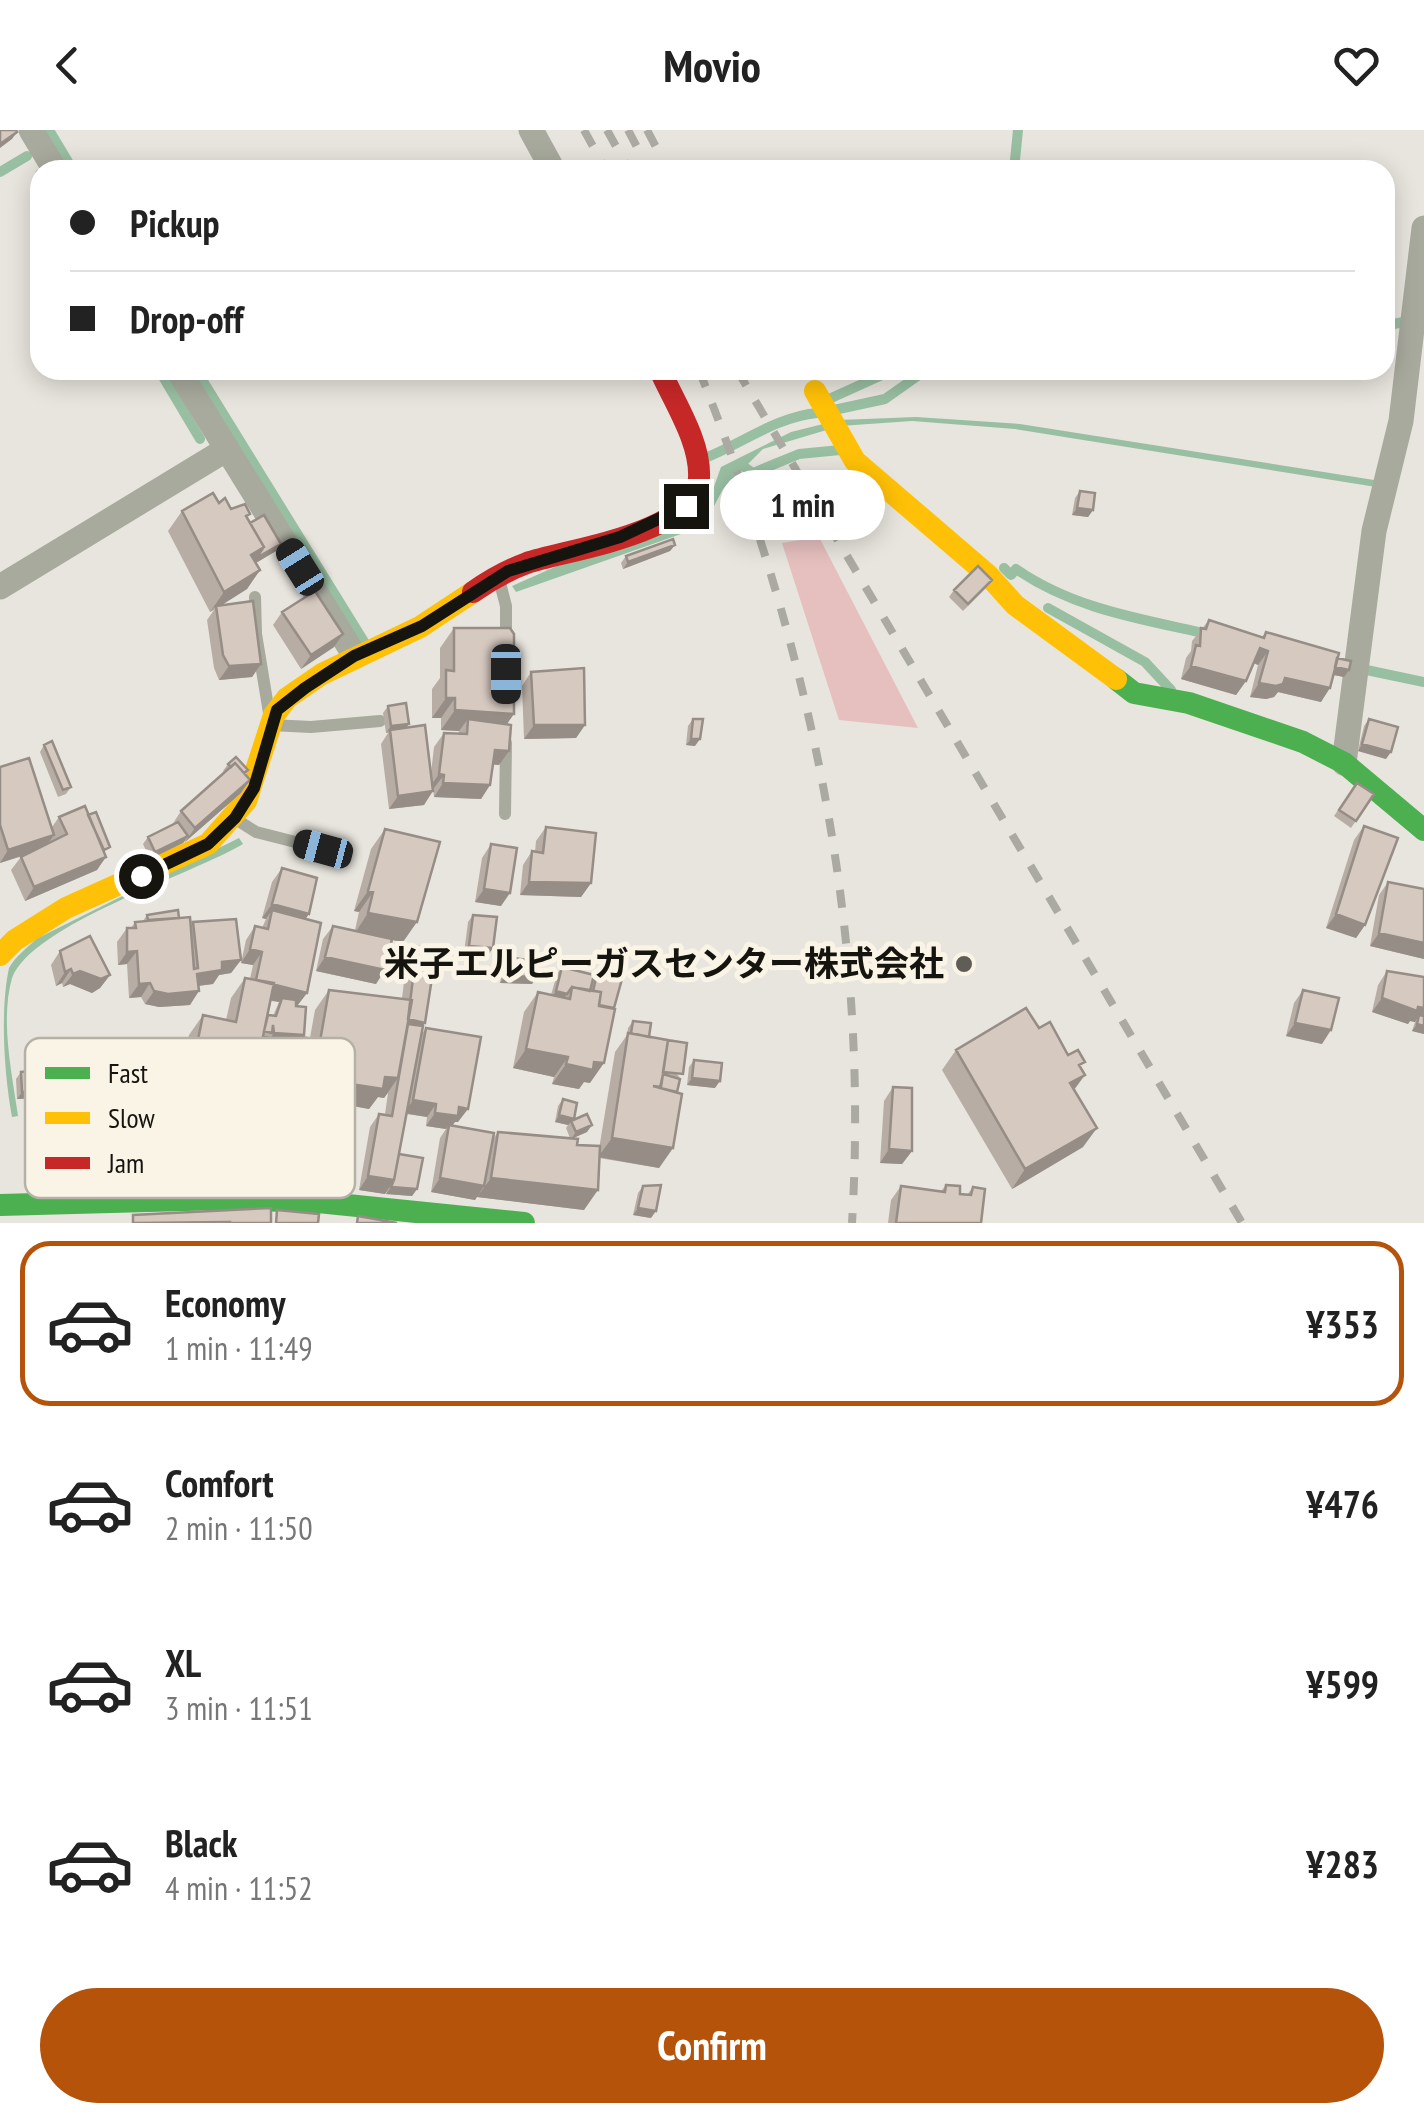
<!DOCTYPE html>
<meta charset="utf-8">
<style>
body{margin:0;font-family:"PT Sans Narrow","Noto Sans JP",sans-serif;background:#f6f6f6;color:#222;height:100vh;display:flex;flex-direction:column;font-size:38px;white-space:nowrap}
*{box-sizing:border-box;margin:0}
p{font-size:32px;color:#767676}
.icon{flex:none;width:55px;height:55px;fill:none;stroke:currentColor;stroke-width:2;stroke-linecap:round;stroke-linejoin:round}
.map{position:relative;height:1093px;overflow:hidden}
.panel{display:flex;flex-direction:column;background:#fff;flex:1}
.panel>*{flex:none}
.banner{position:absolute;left:30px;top:30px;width:1365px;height:220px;border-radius:30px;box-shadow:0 5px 25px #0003;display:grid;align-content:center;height:220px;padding:0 40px;background:#fff}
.end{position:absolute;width:45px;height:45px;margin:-22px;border:12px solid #16140f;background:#fff;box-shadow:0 0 0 5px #fff}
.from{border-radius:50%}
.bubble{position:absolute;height:70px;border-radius:35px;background:#fff;box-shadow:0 5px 25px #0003;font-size:32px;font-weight:800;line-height:70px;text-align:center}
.car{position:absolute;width:30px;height:60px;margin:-30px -15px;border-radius:12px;box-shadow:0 0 8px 2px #0007;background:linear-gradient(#222 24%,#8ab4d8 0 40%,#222 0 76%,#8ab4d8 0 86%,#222 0)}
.banner b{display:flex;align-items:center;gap:35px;height:95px;font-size:38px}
.banner b+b{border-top:2px solid #e0e0e0}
.banner i{width:25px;height:25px;background:#222}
ul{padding:18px 0 0;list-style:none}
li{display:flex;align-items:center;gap:30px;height:165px;margin:0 20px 15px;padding:0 20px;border:5px solid transparent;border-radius:30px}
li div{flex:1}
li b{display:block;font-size:38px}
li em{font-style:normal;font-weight:800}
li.on{border-color:#b45309}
li>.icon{width:90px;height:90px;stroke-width:1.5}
.cta{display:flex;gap:20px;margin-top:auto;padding:20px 40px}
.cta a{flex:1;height:115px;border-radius:60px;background:#b45309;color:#fff;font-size:40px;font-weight:800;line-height:115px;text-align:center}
header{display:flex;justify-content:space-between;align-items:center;height:130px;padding:0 40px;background:#fff;font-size:45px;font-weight:800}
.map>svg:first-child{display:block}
</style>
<header><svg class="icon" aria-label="back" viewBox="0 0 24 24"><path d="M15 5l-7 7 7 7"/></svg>Movio<svg class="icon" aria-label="heart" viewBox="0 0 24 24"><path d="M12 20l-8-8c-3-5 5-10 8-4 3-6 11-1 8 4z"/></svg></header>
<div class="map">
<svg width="1424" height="1093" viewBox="0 0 1424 1093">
<rect width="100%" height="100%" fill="#e8e5de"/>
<!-- green -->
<path fill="#e6c0bf" d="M819,407L918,598L839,590L782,413Z"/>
<!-- water -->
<path fill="#99bfa2" d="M916,287L1020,294L1374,350L1376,357L1015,299L912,291L840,296L763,319L723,359L711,382L681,404L516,462L512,456L710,368L721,337L791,302L839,290Z
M239,708L243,714C191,745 33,794 12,848C0,891 12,943 18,986L12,987C4,943 0,880 9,838C15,827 27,818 36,809Z"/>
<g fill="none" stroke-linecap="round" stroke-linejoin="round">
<!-- stream -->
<path stroke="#99bfa2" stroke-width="10" d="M49,0L73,40
M1014,40L1018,0
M0,42L27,26
M40,44V45
M1385,196L1403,192
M159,240L200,309
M196,240L366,515
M829,269L893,240
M834,280L885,269L926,240
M705,328C743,313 776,287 817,283
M740,334L753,343L799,324L840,320
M1004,438L1011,445L1016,439C1074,479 1141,489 1208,504
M1048,478L1145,532L1171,560
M1357,538L1424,552"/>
<!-- lane -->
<path stroke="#a7aa9c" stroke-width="12" d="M499,449L506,476V513
M255,467L256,504L271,595L311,597L380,591
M505,684L506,613
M237,690L256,702L323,719"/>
<!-- street -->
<path stroke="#a7aa9c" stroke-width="25" d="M31,0L55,40
M531,0L553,40
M178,240L355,526
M0,457L227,319
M1344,633L1374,401L1401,291L1424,98"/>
<!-- fast -->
<path stroke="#4caf50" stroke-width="22" d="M1116,549L1134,563L1189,573L1303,612L1344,633L1424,700
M0,1075L222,1069L318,1072L524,1093"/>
<!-- slow -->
<path stroke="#ffc107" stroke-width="22" d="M815,261L855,331L988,445L1015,475L1116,549
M0,825L15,810L66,778L208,714L246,671L274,585L287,568L322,544L420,497L473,462"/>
<!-- jam -->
<path stroke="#c62828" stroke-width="22" d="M473,462C490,450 508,440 527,433C568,419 696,404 699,348C701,312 674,272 660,240"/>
<!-- rail -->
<path stroke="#abaaa2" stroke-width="8" stroke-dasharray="18 18" stroke-linecap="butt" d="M584,0L606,40
M607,0L629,40
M628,0L649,40
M647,0L666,36
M699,240C809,516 870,795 852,1093
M737,240L1242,1093"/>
</g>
<!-- wall -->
<path fill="#b8ada5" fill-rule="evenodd" d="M1080,361L1093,380L1088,387L1072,385L1075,368Z
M219,373L231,379L250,384L247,388L250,393L276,421L256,433L260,440L247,459L220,476L261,534L252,547L219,550L214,538L207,490L214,480L210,482L168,401L182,381Z
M675,415L670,421L623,439L621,433L626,426Z
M987,457L963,481L949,467L954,460Z
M282,482L343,504L334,517L301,539L273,495Z
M1209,490L1262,507L1266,502L1337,528L1344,547L1333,545L1321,572L1278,562L1274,567L1266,569L1250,567L1258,535L1254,533L1246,551L1236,565L1181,549L1186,528L1191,521L1192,511Z
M454,498L507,594L499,635L493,634L490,655L481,669L434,667L433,658L424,675L389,679L381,614L388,603H386L383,583L388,576L406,598L431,643L434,617L444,603L458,604L459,601L441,600V588H432V559L440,548V518Z
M531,542L585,595L576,608L524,609L522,556Z
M693,589L695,616L686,615L688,596Z
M1369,589L1386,629L1358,621L1364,596Z
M44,615L71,657L66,664L58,667L40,622Z
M228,634L245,644L241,663L185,712V711L183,713L150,729L143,714L148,707L172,695L181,681L224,642L223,641Z
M0,637L52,697L59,687L105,724L97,740L25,771L11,740L21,727L26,725L0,733Z
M1357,653L1374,664L1351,698L1334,686Z
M1364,696L1365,795L1356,808L1326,798L1354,710Z
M546,697L591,753L581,767L520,765L523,735L532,721L535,722L536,711Z
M385,699L403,812L392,810L376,854L316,841L323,809L333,796L355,800L359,782L354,781L371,719Z
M491,714L501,776L475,772L482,728Z
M282,738L305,789L307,863L297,876L304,905L302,952L315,880L329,860L402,868L407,829L417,816L425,893L422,897L421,905L426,898L458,992H455L452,995L492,1010L498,1002L570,1008L566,998L568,995L555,992L558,976L563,969L574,989L587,1002L573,1008L577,1015L599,1019L615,922L627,905L628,898L633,891L649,907L680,948L677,962L673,1018L659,1038L599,1028L584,1080L477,1067V1066L475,1070L431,1062L440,1008L446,999L426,996L427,987L406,984L399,1024L417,1059L412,1066L386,1064L387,1061L385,1064L359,1060L370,997L379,984H385L388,963L384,968L378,967L369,979L331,972L333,959L302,954L286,1010L279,1055L234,1054V1046L228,1054L183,1053V1017L193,1003H213L217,982L224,972L179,959L175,1006L166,1019L122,1014L127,974L137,960L143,961L148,942L153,935L181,943L189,905L203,885L226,890L231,868L245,848L250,849L253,835L241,833L246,810L255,796L262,798L266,789L262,788L272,752ZM271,871L279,872L273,886L268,885ZM244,997L273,1003L272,1007L283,1010L244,1008L237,1018Z
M1388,752L1424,759V829L1370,816L1379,765Z
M147,785L179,788L190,795L193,792L241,830L231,843L219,845L213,854L199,856L190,875L159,877L145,874L141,867L129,868L127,834L118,835L117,812L127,798H131L135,792L143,791Z
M473,785L488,825L464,823L468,792Z
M60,821L110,845L100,858L92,863L70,854L63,857L62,853L56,856L51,835Z
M508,827L536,847L532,854L500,853L503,834Z
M562,837L593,850L597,844L590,953L584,952L579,959L552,954L554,947L513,938L524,882L538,862L551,865L557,844Z
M1387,841L1424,847V904L1412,901L1415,892L1410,891L1408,894L1372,882L1378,855Z
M1303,860L1322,914L1286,906L1294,873Z
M1039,898L1068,925L1080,938L1074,960L1083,1017L1012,1059L942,940L956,920Z
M694,930L715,958L687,955L689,937Z
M21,942L62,960L57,967L17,969L16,949Z
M893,957L912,1021L902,1034L880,1033L884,971Z
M304,992L335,1037L350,1054L345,1061L321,1058V1056L320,1058L290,1055L295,1006Z
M946,1055L960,1064L967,1065L973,1057L981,1093H888L891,1070L901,1056L941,1061Z
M643,1056L651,1088L633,1085L638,1063Z"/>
<!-- shaded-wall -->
<path fill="#968d86" d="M17,2L12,9L0,18V14Z
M1077,378L1093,380L1088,387L1072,385Z
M281,414L276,421L237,444L251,425L264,417Z
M675,415L670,421L623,439L628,432Z
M260,440L247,459L217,478L216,476L210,482L224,462Z
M343,504L334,517L301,539L311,525Z
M1260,518L1268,521L1258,535L1251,532Z
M261,534L252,547L219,550L229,536Z
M1191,536L1246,551L1236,565L1181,549Z
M1334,537L1349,540L1344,547L1329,544Z
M1285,548L1330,558L1321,572L1278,562L1274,567L1266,569L1250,567L1259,553Z
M446,568H455L441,588H432Z
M455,580L514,584L500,604L468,589L459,601L441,600Z
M409,594L404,601L390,600L386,603L391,596Z
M534,595H585L576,608L524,609Z
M691,609H700L695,616L686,615Z
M1362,614L1391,622L1386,629L1358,621Z
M495,620L509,621L499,635L485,634Z
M439,644L444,645L434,658H429Z
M250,650L241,663L185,712L195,698Z
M443,653L490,655L481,669L434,667Z
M433,661L424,675L389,679L398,666Z
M54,705L45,718L0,733L8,720Z
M188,706L183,713L150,729L155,722Z
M106,727L97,740L25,771L34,757Z
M529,752L591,753L581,767L520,765Z
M484,759L510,763L501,776L475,772Z
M368,761L373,762L359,782L354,781Z
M272,774L309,784L299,798L272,780L266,789L262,788Z
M368,783L417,792L403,812L355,803Z
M1336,784L1365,795L1356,808L1326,798Z
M1379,803L1424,813V829L1370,816Z
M469,816L493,818L488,825L464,823Z
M250,819L262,822L253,835L241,833Z
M137,821L127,834L118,835L127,822Z
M325,827L385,840L376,854L316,841Z
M241,830L231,843L219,845L213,854L188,857L197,844L222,832Z
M71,839L62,853L56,856L65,842Z
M80,841L110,845L100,858L92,863L70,854L63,857L73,844Z
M505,846L536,847L532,854L500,853Z
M256,852L307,863L297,876L282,868L279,872L246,865Z
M150,853L141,867L129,868L139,854Z
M154,861H199L190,875L159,877L145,874Z
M556,861L567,864L563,870L551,868Z
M1382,868L1424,878V893L1419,885L1415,892L1410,891L1408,894L1372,882Z
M407,889L425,893L416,906L405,904Z
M1295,893L1331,900L1322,914L1286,906Z
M1417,894L1424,896V904L1412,901Z
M274,903L304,905L299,912L291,906L287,911L269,910Z
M526,919L568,927L554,947L513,938Z
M594,932L604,933L590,953L584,952L579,959L552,954L566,934Z
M316,934L347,939L333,959L302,954Z
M192,939L251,955L237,975L227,969L225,972L178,958Z
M1085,945L1071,964L1070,953Z
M385,947L398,948L384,968L378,967L369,979L331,972L344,953Z
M692,948L720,951L715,958L687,955Z
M62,960L57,967L17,969L22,962Z
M413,970L436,974L427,987L404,983Z
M459,977L468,979L458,992H455L449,1000V995L446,999L426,996L435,983Z
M250,983L282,989L273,1003L240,997Z
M559,985L574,989L568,995L555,992Z
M281,994L295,997L285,1010L272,1007Z
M592,995L587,1002L571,1009L576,1002Z
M1097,998L1083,1017L1012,1059L1025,1039Z
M132,1000L175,1006L166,1019L122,1014Z
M612,1008L673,1018L659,1038L598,1027Z
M889,1019L912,1021L902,1034L880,1033Z
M331,1027L342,1028L332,1042H327Z
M192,1040L237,1041L228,1054L183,1053Z
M243,1041H289L279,1055L234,1054Z
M300,1042L329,1044L320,1058L290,1055Z
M368,1046L394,1050L385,1064L359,1060Z
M440,1048L484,1056L475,1070L431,1062Z
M491,1048L598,1060L584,1080L477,1067Z
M326,1051L350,1054L345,1061L321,1058Z
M391,1057L417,1059L412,1066L386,1064Z
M638,1078L656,1081L651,1088L633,1085Z"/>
<!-- building -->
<path fill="#d6c9c0" stroke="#968d86" stroke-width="2.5" d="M0,0H16L17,2L0,14Z
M1080,361L1095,363L1093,380L1077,378Z
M213,363L219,373L225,368L231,379L245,374L250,384L246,386L264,417L251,425L260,440L224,462L182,381Z
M264,385L281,414L256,428L264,417L250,393Z
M673,409L675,415L628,432L626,426Z
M978,436L992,450L968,474L954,460Z
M315,461L343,504L311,525L282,482Z
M253,471L261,534L229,536L223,525L216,476Z
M1209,490L1264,508L1266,502L1339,523L1330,558L1285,548L1283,554L1276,556L1259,553L1268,521L1260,518L1246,551L1191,536L1196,515L1200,516L1201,498L1206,499Z
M454,498H510L514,504V584L455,580V568H446V540L454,541Z
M1337,528L1351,531L1349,540L1335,537Z
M584,538L585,595H534L531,542Z
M406,573L409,594L391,596L388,576Z
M468,589L511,595L509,621L495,620L490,655L443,653L444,645L439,644L444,603L467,604Z
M693,589H703L700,609H691Z
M1369,589L1398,597L1391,622L1362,614Z
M425,595L433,661L398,666L390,600Z
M52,611L71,657L63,660L44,615Z
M236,627L248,640L244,643L235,633L231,637L228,634Z
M29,628L54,705L8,720L0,695V637Z
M235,633L250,650L195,698L181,681Z
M1357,653L1374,664L1356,691L1339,680Z
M85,676L106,727L34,757L21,727L67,704L59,687Z
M96,682L110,717L104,720L88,685Z
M178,692L188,706L155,722L148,707Z
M1364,696L1398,708L1365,795L1336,784Z
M546,697L596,703L591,753L529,752L532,721L543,723Z
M385,699L440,712L417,792L368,783L373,762L368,761Z
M491,714L517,718L510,763L484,759Z
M282,738L317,748L309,784L272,774Z
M1388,752L1424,759V813L1379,803Z
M178,780L179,788L148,790L147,785Z
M272,780L321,793L307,863L256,850L262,822L250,819L255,796L268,799Z
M473,785L497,787L493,818L469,816Z
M190,787L194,839L198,838L193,792L236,789L241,830L222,832V840L197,844L199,861L168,864L154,861L150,853L139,854L137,821L127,822V798H136L135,792Z
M333,796L392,809L385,840L325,827Z
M90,806L110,845L101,849L80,841L73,844L71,839L65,842L60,821Z
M417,816L436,822L425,893L408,889Z
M508,827L539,832L536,847L505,846Z
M562,837L594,845L590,861L572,857L567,864L556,861Z
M1387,841L1424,847V878L1418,877L1417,881L1382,868Z
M597,844L622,849L614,878L599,875L601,862L593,861Z
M245,848L274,853L254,950L251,955L192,939L203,885L236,892Z
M572,857L601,862L599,876L615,879L604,933L594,932L593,940L566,934L568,927L526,919L538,862L570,869Z
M329,860L412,870L398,948L385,947L383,959L344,953L347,939L316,934Z
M1303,860L1339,868L1331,900L1295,893Z
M282,868L296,870V876L306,877L304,905L274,903L273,895L272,903L264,901L268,885L276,886Z
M1026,878L1039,898L1050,892L1068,925L1078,920L1085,932L1079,935L1085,945L1070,953L1097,998L1025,1039L956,920Z
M1419,885L1424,886V896L1417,894Z
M633,891L651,893L649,907L631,903Z
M408,894L423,896L394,1050L368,1046L379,984L392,986Z
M426,898L481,907L468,979L459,977L458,986L435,983L436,974L413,970Z
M628,903L668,910L661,957L653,956L682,964L673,1018L612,1008Z
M291,906L308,908L297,992L295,997L281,994L282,989L250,983L264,907L290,912Z
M661,909L687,913L683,944L663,942L668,910Z
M694,930L722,933L720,951L692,948Z
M62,939V960L22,962L21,942Z
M663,944L680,949L677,962L660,958Z
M893,957L912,958V1021L889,1019Z
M563,969L577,973L574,989L559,985Z
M587,984L592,995L576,1002L571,991Z
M449,995L494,1003L484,1056L440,1048Z
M498,1002L578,1009L577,1015L600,1016L598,1060L491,1048Z
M399,1024L423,1028L417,1059L391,1057L394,1050Z
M661,1055L656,1081L638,1078L643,1056Z
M946,1055L960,1056V1064L971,1065L973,1057L985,1059L981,1093H896L901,1056L945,1062Z
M271,1078V1093H230V1092L133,1093V1085Z
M277,1080L319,1084L318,1093H276Z
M358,1086L397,1093H357Z"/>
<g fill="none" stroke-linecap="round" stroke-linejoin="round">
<!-- route -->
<path stroke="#16140f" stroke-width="12" d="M141,746L208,714L235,688L254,658L277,580L305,558L354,526L422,496L508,441L620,407L686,376"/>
</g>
<!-- markers -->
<circle fill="#605d57" stroke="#faf4e7" stroke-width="4" cx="964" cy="834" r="10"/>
<g text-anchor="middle" stroke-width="10" stroke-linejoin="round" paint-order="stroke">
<!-- poi labels -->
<g font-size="35" font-weight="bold" fill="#16140f" stroke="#faf4e7" text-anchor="end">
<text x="944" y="846">米子エルピーガスセンター株式会社</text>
</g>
</g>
<!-- legend -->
<rect x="25" y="908" width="330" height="160" rx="15" fill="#faf4e7" stroke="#b6b1a6" stroke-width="2.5"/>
<rect x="45" y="937" width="45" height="12" fill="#4caf50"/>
<rect x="45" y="982" width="45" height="12" fill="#ffc107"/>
<rect x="45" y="1027" width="45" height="12" fill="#c62828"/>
<g font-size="28" fill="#16140f">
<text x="108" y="953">Fast</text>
<text x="108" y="998">Slow</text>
<text x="108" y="1043">Jam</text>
</g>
</svg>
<i class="end from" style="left:141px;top:746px"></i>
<i class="end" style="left:686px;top:376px"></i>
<div class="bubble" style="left:720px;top:340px;width:165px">1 min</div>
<i class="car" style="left:300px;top:437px;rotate:328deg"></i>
<i class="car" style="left:506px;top:544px;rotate:180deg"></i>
<i class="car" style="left:323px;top:719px;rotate:285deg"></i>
<div class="banner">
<b><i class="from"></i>Pickup</b>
<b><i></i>Drop-off</b>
</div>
</div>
<section class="panel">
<ul>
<li class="on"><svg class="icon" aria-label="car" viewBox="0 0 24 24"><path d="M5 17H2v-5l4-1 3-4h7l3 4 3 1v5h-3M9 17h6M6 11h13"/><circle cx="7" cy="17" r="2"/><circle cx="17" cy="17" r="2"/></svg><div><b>Economy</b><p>1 min · 11:49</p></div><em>¥353</em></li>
<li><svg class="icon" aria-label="car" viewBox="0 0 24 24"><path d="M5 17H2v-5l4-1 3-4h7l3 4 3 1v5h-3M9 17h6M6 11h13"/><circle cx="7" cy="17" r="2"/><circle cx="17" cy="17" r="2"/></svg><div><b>Comfort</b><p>2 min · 11:50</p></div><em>¥476</em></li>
<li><svg class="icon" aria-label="car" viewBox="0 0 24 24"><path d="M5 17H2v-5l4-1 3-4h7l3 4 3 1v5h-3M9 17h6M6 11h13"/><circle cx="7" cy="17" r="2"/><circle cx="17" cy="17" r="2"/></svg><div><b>XL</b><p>3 min · 11:51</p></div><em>¥599</em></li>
<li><svg class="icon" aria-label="car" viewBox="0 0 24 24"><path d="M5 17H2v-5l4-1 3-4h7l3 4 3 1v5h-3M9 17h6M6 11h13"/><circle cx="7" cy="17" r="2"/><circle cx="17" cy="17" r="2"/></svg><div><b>Black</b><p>4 min · 11:52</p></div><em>¥283</em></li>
</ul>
<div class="cta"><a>Confirm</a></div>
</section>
